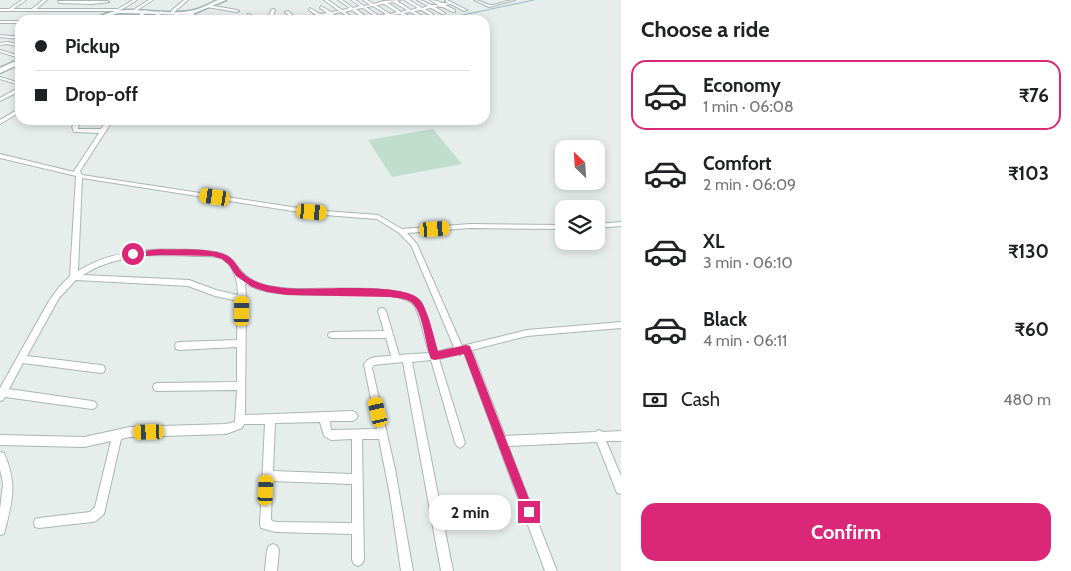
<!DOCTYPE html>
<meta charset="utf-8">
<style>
body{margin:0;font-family:Cabin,sans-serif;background:#f6f6f6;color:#202124;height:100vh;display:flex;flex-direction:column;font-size:19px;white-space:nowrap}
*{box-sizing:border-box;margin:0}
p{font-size:16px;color:#757577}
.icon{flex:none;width:28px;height:28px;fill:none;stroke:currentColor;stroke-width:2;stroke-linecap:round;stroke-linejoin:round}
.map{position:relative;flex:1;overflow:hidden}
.sheet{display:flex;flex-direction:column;background:#fff;width:450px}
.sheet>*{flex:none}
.hud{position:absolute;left:15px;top:15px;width:475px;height:110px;border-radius:15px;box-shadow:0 2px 8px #0003;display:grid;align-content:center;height:110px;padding:0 20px;background:#fff}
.needle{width:32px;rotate:335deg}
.fabs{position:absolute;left:555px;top:140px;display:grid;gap:10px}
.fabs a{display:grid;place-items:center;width:50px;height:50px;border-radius:10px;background:#fff;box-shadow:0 2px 8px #0003;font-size:25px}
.end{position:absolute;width:22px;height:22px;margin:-11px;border:6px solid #db2777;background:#fff;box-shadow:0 0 0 2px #fff}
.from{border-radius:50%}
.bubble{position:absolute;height:35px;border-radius:15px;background:#fff;box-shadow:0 2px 8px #0003;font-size:16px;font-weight:800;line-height:35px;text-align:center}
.car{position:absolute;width:15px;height:30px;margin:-15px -8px;border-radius:6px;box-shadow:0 0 4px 1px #0007;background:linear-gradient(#f5c518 24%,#345 0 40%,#f5c518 0 76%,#345 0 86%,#f5c518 0)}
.hud b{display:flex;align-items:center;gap:18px;height:48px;font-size:19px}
.hud b+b{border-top:1px solid #e0e0e0}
.hud i{width:12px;height:12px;background:#202124}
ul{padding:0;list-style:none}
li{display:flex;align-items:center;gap:15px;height:70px;margin:0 10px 8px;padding:0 10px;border:2px solid transparent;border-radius:15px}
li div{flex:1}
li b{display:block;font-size:19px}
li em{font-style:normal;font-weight:800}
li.active{border-color:#db2777}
li>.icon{width:45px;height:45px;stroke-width:1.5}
h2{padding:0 20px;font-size:22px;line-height:60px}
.pay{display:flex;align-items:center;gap:12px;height:55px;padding:0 20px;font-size:19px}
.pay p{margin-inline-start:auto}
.action{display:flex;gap:10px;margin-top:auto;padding:10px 20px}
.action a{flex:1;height:58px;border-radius:15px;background:#db2777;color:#fff;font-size:20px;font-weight:800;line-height:58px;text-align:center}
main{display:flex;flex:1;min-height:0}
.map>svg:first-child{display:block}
</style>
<main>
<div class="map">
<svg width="621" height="571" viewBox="0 0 621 571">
<rect width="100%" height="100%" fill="#e6eeec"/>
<!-- green -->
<path fill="#c0ddce" d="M433,129L462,164L392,177L368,140Z"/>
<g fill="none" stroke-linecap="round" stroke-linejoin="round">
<!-- stream -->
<path stroke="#92b9ce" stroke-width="1" d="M439,20L534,0"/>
<!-- street casing -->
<g stroke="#a9b6b4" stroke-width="2">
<path id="street" d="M22,0H26L13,9H32L43,0H47L36,9H118L133,0H137L116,13L114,12L115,11H0V9H9Z
M149,0H153L136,11L133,10Z
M184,0H188L173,13H171V11Z
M324,0H328L342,10L350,8L338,0H342L353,8L360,6L351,0H355L364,6L370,5L363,0H367L374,4L383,1L401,0L397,1L411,10L418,8L404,0H409L422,8L428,6L417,0C427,0 427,7 438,5L430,0C438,0 440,4 448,3L445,1L447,0L467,10L464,11L451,4L445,5L455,10V12C446,11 446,5 435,7L445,13L444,15L431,8L425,9L433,14L432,16L421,10L414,11L422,16L421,18L410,12L404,13L412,18L411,20L400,14L393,15L400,20H395L389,16L381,17L380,19L378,18L360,20L364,19L352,10L345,12L356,20H352L341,12L333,14L341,20H337L329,15L322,16L327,20H323L318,17L302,20H294L285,12L288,11L297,19L316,15L309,10L310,8L320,14L327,13L320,8L321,6L331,12L339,11ZM393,2L407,10L401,12L388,3ZM384,4L397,12L390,14L376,5ZM373,6L386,14L379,16L366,7ZM363,8L375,16L368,18L356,9Z
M474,0C480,0 485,4 490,5C498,5 506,0 515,0L489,7Z
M58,1H107L109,2L92,4L59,3Z
M208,5L237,10L239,11L237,12L207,7Z
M273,9L275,10L272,20H268L271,10Z
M145,10L148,11L137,20H133Z
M160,11L163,12L153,20H149Z
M178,12L181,13L171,20H167Z
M192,12L194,13V20H190V13Z
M248,14L251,15L250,20H246Z
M0,21H20V23H0Z
M0,35L20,37V39L0,37Z
M8,42L20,45V47L8,44L0,45V43Z
M0,50L20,56V58L0,52Z
M0,77L20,83V85L0,79Z
M18,88H20V91L0,101V98Z
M20,108V112L0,124V120Z
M77,120H83L78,127V129H101L107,120H113L80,171L82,175L312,210L378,215L402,229L470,224L564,225V229L470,228L407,233L417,244L462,346L527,330L621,322V328L527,336L472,350L505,436L595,432L599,430L603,432L621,431V441H606L621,476V494L617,493L597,442L508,446L557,571H545L464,352L460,355L458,354L439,359L465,443L463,446L460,448L457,446L455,443L431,360L412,362L453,571H441L403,362L374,365L372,368L395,469L413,571H401L390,495L379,439H362L364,560L362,564L358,566L354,564L352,560V534L276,532L261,528L260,524L265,424H244L242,428L226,434L130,437L121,439L104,514L96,521L92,522L39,528L35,527L34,523L35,519L39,518L90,512L95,507L111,441L84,447L0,445V435L84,437L130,427L226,424L235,422L237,390L157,391L154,390L153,387L154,384L157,383L237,382V347L179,350L176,349L175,346L176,343L179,342L237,340L238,301L215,296L188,286L76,280L59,298L27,356L101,365L104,366L105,369L104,372L101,373L23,363L9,389L92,401L95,402L97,405L95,408L92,409L5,397L3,400L0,401V388L49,301L59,287L70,276L76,176L0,158V154L74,172V171L99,133L74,132L72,127ZM82,178L312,214L377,219L399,233L411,245L454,347L437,352L422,303C406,282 319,290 293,289C280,288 263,287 252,280C231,267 238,253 207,251C164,248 116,247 78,271ZM147,255C163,255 178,255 194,256C203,256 213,255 221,258C234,264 238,282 238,295L216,290L189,280L83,275C103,262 125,258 147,255ZM245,283C282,308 394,282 414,305C419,311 426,344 429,353L399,355L386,311L385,309L382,308L379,309L378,311L384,331L332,332L329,333L328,335L329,337L332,338H386L391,356C381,357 370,355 364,364L377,429L331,430L330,421H353L356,419L358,416L356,413L353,411L245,415L246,299ZM320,422L324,436L331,440L352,439V474L273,471L275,423ZM272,481L352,484V523L276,522L271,520Z
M621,222V226L596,228V224Z
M0,452L4,453C17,483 13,499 5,530L4,534L0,535V509L3,484L0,469Z
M273,544L277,546L279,550L277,571H265L267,550L269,546Z"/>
</g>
<!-- secondary casing -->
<g stroke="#a2b6b3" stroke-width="3">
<path id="secondary" d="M218,0H226L190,15L120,13C111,14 104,20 94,20C122,0 158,17 189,11C199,10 209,4 218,0Z
M20,59V64L0,73V68Z"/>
</g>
<!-- street -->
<use href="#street" fill="#fff" fill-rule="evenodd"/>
<!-- secondary -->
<use href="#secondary" fill="#fff" fill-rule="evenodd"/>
</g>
<!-- route -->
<path fill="#db2777" d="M160,249C179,250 211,247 228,256C235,260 237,267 243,273C255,284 269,286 285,288C314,291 398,282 418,298C428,307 434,338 438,351L466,345L470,346L534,512L533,516L529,518L525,516L464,354L435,360L431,359C425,345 423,312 412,303C406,298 396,298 389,297L287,295L267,292L252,287L236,276L229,265L222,259L212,256L160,255L133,257L129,254L133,252Z"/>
</svg>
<div class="fabs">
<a><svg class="needle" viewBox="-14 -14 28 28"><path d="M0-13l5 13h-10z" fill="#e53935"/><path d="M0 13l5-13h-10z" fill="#757577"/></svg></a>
<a><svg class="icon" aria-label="layers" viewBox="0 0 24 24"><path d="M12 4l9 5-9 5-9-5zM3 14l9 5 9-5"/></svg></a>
</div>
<i class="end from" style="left:133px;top:254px"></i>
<i class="end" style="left:529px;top:512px"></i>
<div class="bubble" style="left:429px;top:495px;width:82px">2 min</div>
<i class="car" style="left:215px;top:197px;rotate:279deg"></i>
<i class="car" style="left:312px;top:212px;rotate:95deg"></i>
<i class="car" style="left:435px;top:229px;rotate:86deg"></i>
<i class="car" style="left:242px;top:311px;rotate:1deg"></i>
<i class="car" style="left:378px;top:412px;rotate:347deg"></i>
<i class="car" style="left:149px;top:432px;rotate:268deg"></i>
<i class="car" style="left:266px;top:490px;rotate:3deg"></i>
<div class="hud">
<b><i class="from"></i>Pickup</b>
<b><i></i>Drop-off</b>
</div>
</div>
<section class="sheet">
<h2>Choose a ride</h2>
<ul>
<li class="active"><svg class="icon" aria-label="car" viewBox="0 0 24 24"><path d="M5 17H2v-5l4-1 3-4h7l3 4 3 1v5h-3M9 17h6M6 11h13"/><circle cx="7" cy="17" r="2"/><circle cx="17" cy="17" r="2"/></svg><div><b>Economy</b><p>1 min · 06:08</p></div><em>₹76</em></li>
<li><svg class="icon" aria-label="car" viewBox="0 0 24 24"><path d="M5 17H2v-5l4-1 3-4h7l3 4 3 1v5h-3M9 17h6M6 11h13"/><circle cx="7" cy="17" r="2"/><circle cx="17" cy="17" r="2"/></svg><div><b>Comfort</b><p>2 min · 06:09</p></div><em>₹103</em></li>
<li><svg class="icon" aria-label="car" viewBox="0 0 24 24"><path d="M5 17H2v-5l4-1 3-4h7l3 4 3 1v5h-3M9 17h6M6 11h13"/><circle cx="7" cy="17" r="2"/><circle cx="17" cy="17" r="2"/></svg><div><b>XL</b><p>3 min · 06:10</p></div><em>₹130</em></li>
<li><svg class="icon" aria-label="car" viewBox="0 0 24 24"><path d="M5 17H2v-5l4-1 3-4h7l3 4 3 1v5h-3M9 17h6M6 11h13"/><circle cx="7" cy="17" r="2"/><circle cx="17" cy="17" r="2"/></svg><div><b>Black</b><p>4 min · 06:11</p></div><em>₹60</em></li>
</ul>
<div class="pay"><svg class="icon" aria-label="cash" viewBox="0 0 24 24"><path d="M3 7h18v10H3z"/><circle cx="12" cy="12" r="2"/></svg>Cash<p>480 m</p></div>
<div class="action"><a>Confirm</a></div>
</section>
</main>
